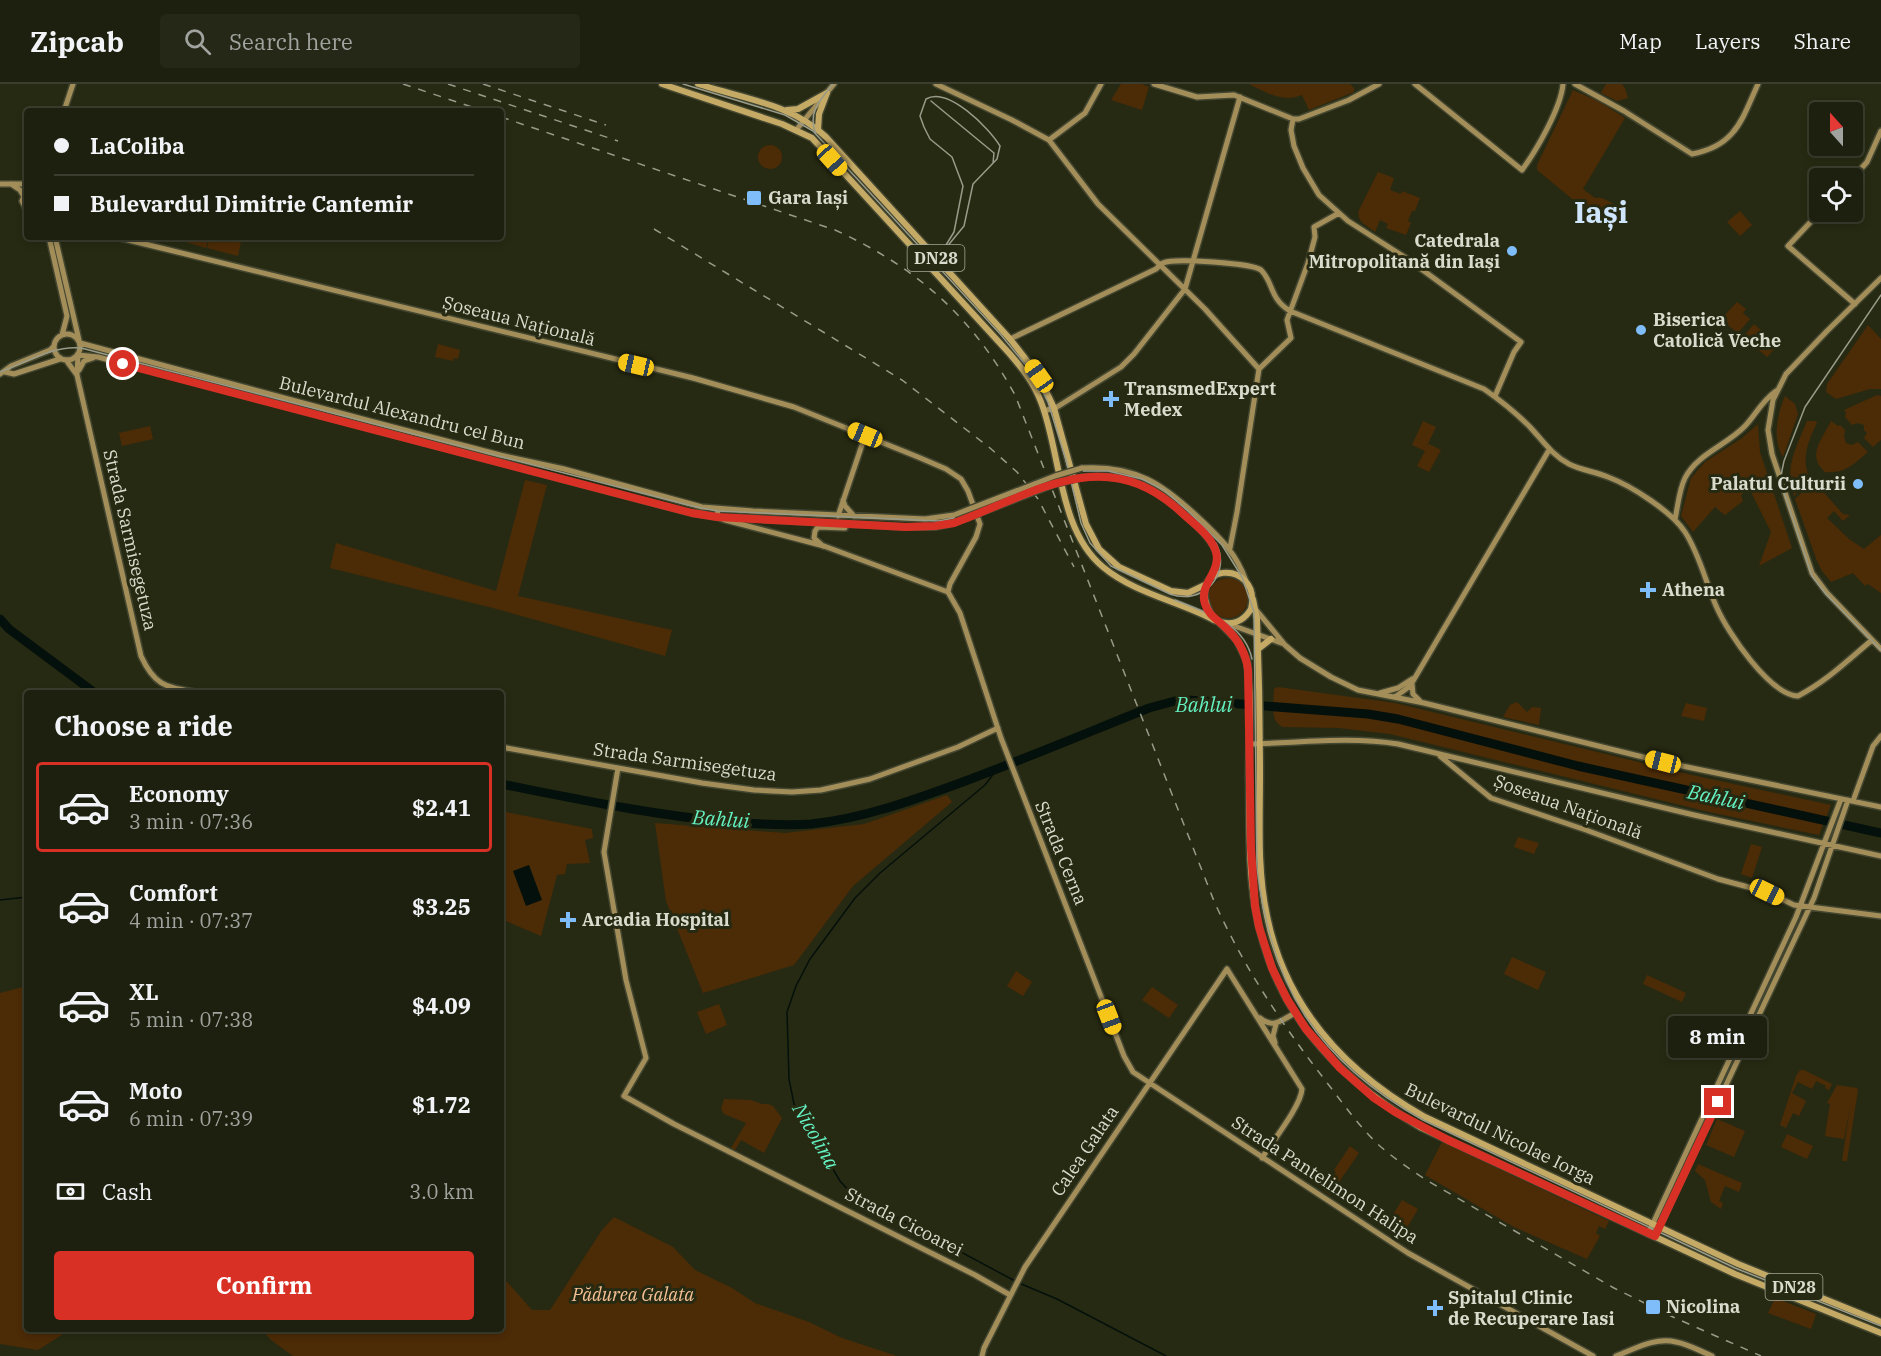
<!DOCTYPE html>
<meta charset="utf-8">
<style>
body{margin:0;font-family:"IBM Plex Serif",serif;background:#252817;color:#f1f3f6;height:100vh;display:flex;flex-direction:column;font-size:22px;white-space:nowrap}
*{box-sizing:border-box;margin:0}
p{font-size:20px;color:#a0a39e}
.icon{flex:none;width:33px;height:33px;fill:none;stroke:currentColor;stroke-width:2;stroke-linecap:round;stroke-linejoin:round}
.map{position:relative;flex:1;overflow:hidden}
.side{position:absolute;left:24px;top:606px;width:480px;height:642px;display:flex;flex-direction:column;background:#1d200e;border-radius:6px;box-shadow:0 3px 9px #0003,0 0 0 2px #3b3e2e}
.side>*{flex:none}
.hud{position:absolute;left:24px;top:24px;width:480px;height:132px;border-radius:6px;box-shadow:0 3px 9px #0003,0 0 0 2px #3b3e2e;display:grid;align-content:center;height:132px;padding:0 30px;background:#1d200e}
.needle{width:39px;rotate:339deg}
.fabs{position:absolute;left:1809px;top:18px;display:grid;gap:12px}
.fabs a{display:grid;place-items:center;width:54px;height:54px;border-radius:6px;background:#1d200e;box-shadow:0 3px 9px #0003,0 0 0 2px #3b3e2e;font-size:30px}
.end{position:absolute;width:27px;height:27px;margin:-14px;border:8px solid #d93025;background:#fff;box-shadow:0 0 0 3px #fff}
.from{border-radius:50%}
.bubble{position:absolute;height:42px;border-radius:6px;background:#1d200e;box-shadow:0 3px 9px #0003,0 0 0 2px #3b3e2e;font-size:20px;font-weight:800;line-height:42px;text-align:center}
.car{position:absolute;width:18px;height:36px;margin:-18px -9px;border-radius:8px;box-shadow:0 0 4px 2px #0007;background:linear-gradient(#f5c518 24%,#345 0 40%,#f5c518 0 76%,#345 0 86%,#f5c518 0)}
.hud b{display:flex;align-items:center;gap:21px;height:57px;font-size:22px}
.hud b+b{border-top:2px solid #3b3e2e}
.hud i{width:15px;height:15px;background:#f1f3f6}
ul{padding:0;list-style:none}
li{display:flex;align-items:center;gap:18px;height:90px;margin:0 12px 9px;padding:0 18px;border:3px solid transparent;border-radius:6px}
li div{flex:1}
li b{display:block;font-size:22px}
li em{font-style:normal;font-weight:800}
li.active{border-color:#d93025}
li>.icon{width:54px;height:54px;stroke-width:1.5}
h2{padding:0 30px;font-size:27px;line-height:72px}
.pay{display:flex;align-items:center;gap:15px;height:66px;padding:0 30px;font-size:22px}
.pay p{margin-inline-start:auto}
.cta{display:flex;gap:12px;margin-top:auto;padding:12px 30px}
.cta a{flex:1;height:69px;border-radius:6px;background:#d93025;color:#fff;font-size:24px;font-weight:800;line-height:69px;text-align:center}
header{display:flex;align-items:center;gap:36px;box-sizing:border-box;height:84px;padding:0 30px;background:#1d200e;border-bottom:2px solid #3b3e2e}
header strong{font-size:28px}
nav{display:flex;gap:33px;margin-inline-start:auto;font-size:21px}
.search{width:420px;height:54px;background:#252817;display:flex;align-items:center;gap:15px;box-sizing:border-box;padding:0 21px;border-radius:6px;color:#a0a39e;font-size:22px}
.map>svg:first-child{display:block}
</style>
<header>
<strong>Zipcab</strong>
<div class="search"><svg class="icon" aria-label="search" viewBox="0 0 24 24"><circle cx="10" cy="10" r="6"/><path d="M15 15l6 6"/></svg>Search here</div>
<nav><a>Map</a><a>Layers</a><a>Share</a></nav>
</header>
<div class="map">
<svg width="1881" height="1272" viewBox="0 0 1881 1272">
<rect width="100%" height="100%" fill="#272a12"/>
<!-- green -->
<path fill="#4c2b07" d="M1121,0H1142L1149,3L1142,26L1111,16Z
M1249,0H1350L1354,4V8L1309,26L1302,11C1283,19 1267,9 1249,0Z
M1606,0H1622L1625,4L1628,14L1617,17L1601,9Z
M1573,6L1598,17L1625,34L1583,105L1595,114C1602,113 1604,115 1610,118C1626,127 1621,136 1610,146L1537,86V81Z
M758 73a12 12 0 1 1 24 0a12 12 0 1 1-24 0Z
M1378,88L1394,94L1390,106L1401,110L1402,107L1420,114L1415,127H1412L1408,137L1411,139L1406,151L1386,144L1388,140L1380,136L1375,148C1366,141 1356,138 1359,126Z
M1740,127L1752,141L1740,152L1727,138Z
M169,153H209L206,164Z
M210,153H242L238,172L207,164Z
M1737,218L1746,225L1743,229L1750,235L1738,249L1722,237V234Z
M1754,240L1778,261L1767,273L1743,253Z
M1868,241L1881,255V305H1870L1836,315L1826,308L1827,300Z
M438,260L460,266L458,275L454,274L453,277L435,273Z
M1877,311L1881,312V356L1873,363L1864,354L1867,349L1864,346V341L1858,339L1852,341L1845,333L1846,328L1844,326Z
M1785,312L1795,320L1798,330L1783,373C1772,355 1777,331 1785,312Z
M1423,337L1436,343L1427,362L1429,360L1441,366L1429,388L1417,382L1425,367L1412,361Z
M1807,337H1815L1817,339C1812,349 1807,360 1806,371C1803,396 1820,389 1794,412C1784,383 1796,364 1807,337Z
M1831,337L1838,342L1840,341L1845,346L1844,352L1846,359L1852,361L1858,358L1868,368C1854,380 1845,390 1825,388C1806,371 1822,356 1831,337Z
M1758,340L1760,368L1792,464L1759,482L1771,448L1749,404L1741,411L1743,417L1725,431L1715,423L1693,448L1681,432L1691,394L1705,378L1742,354Z
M150,342L153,355L122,362L119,349Z
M525,396L547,401L518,512L672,546L665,572L493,524L330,484L336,459L496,507Z
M1817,401L1843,430L1850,431L1843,437L1834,427L1827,434L1849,455L1864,465L1881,451V509L1868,500L1865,502L1853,489L1831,498L1822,487L1817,477L1795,415L1808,403Z
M1208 514a20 20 0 1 1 40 0a20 20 0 1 1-40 0Z
M1278,603L1395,619L1692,691L1831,721L1819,751L1709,728L1390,650L1339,644L1283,643C1269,637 1274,619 1274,605Z
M1517,618L1527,628L1532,623L1541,624L1539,641L1503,633L1510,621Z
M1686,619L1707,624L1704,637L1681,632Z
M947,711L952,718L853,802L794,881L703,909L666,817L655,739L785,749L864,740Z
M501,727L592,745L593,754L585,756L590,779L567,780L565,790L557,791L541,852L501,835Z
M1518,753L1539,759L1534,770L1514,763Z
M1751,760L1762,763L1752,794L1741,790Z
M1512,873L1546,888L1538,906L1504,890Z
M1016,887L1032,898L1023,912L1007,902Z
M1647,891L1686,909L1682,918L1643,900Z
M27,902V1245H71L38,1266L0,1260V909Z
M1152,903L1178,921L1169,934L1142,916Z
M719,920L727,941L706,950L697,928Z
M1737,965L1739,966L1663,1129H1662Z
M1800,986H1804L1832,1000L1829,1006L1825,1004L1826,1002L1816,997L1812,1005L1798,998L1792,1009L1806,1017L1799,1032L1793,1029L1786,1044L1780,1041L1796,992Z
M1837,1001L1857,1004L1858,1006L1847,1077H1842L1850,1023L1844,1055L1825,1052L1830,1020L1827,1019Z
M724,1015L751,1016L762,1020H768L773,1022L782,1034L764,1069L741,1056L735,1066L731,1064L746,1039L724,1030L721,1025Z
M1717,1035L1745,1047L1734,1073L1706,1061Z
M1787,1050L1813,1062L1807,1075L1781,1063Z
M1442,1058L1609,1137L1605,1145L1599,1142L1596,1149L1600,1152L1587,1175L1514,1143L1425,1091Z
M1350,1062L1359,1069L1330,1111L1324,1107L1336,1088L1334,1086Z
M1698,1080L1742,1099L1739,1108L1725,1102L1719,1117L1723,1119L1721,1125L1711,1118L1705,1096L1695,1087Z
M1402,1116L1418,1125L1402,1152L1386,1142Z
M614,1133L673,1163L695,1186L732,1204L755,1219L809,1238L842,1254L897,1272H293L271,1256L261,1245H501V1191L532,1226H550L602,1146Z
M1775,1214L1816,1230L1811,1245L1768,1229Z"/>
<!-- water -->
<path fill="#04100b" d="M529,781L542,816L526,822L513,787Z"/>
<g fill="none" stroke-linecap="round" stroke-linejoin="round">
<!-- stream -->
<path stroke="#04100b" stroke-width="1.5" d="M998,684L985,701L880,789L855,814L810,875L796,902L787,928L789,995L794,1020L840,1097L851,1109L1015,1197
M0,816L27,813
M1019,1199L1057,1215L1166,1272"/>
<!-- river -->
<path stroke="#04100b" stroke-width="9" d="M0,535L9,545L95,609
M501,700C577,715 652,731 729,738C756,740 785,742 811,740C866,734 916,715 968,696C1029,673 1089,648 1149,624L1175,617L1188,616L1368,630L1398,635L1578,682L1881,749"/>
<!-- secondary casing -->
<g stroke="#434630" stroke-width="8">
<path id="secondary" d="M936,0L1012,36L1049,56L1098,120L1205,225L1259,285
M1154,0L1197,13L1234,11L1293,35H1299L1349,16L1379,0
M1415,0L1522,86C1536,67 1561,24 1563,0
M1575,0L1624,27L1692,70C1736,62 1742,35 1758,0
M64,27L73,0
M1293,35L1291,46L1294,62L1303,84L1319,111L1348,137L1409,176L1521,258L1514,268L1495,312
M797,45L834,0
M1049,56L1085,29L1101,0
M1852,95L1867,78L1881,47
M0,100H27
M11,100L20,106L23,111
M27,105L22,117L27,127
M1820,128L1788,162L1855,220
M49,153L67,232L62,251
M55,153L79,256
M116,153L693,294L794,323L918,373L946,385L961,395L968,407L980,440L976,453L950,500L948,508
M1881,194L1827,247L1786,290L1773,316L1768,346L1772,370L1812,489L1827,509L1881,565
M54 263a13 13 0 1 1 26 0a13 13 0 1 1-26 0Z
M1010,255L1156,185C1158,183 1161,180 1163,179C1174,174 1253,179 1261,186C1274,199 1269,214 1290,227L1484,305C1500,316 1516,329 1530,343C1543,357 1552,371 1569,380C1581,386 1596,388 1608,393C1632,402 1672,428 1685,448C1700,471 1706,500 1717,524C1728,549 1770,611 1798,612C1827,597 1848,576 1872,556
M80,259L370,337L500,371L564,385L702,423L753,427L925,435L954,431
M66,276L77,291L141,572C156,605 169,603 201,609
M79,286L84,277L93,274
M5,288L14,290L60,275
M0,290L11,282L50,266L54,262
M77,291L78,271L98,273L691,429L717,433L906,443H935L954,439
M1044,327L1057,323L1121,283L1134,270L1185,205L1240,13
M1082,384C1136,381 1163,400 1200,435C1221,455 1236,469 1246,497
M1083,393C1102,391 1119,393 1137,399C1158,406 1214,450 1217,472C1218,480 1214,487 1211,494
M843,416L845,422L854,432
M718,425L717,433L725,436L824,462L948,508L960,529L1001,654L1124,972L1133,988L1408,1169L1593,1272
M838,432L865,352
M1675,435C1678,422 1679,406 1685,394C1697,370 1727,361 1745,342C1757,329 1761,318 1776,307
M823,462L814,454L815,447L818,443L845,444
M1230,464L1237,428L1259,285L1291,254L1287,236L1308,179L1315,153L1314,143L1339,129
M1257,527L1285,561L1300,574L1331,593L1358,606L1424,619L1663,678L1881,723
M1232,540L1237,543L1284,560
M1412,600L1413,610L1420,617
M1380,609L1398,604L1412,595
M1395,613L1410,602L1413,597L1549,366
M1249,660C1299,659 1349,652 1398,660L1694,731L1881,772
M501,663L702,699L754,706L792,708L821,706L870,695L958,663L998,644
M1440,672L1491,714L1586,746L1718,795L1767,808L1794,821L1881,832
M618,684L604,768L626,896L646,974L624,1012L674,1040L975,1191L1010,1211
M1853,717L1873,662L1881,652
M1260,934C1273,945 1282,936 1295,929
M1275,959L1273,952L1276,940
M1648,1150L1796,833L1841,715
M1655,1152L1814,814L1848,716
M982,1272L984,1264L1025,1183L1227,885L1302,1005C1301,1022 1272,1058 1262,1074
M1616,1272C1635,1265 1654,1253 1676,1258C1688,1260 1700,1267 1712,1272"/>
</g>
<!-- primary casing -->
<g stroke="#434630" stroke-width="9">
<path id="primary" d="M662,0L782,40L812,54L1009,269C1022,284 1034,299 1041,318C1061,369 1058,446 1103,483C1134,509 1178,517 1214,536C1230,542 1242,540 1251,525C1263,474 1177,476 1214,536
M698,0C741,14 792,20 826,53L1010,255L1039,292L1054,324L1086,440L1099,465L1119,483L1171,507L1188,509L1207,500
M787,26L798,25L827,9
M818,46L819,30L827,9
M1253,515L1257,535C1259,586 1260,639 1260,690C1260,737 1257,786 1267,832C1286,924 1345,988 1425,1033L1738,1180L1881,1238
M1219,538L1237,556L1247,577C1252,615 1249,656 1249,695C1250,737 1248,780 1255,822C1272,925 1333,991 1420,1043L1735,1190L1881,1249
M1258,565L1271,555"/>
</g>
<!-- secondary -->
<use href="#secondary" stroke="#a38e59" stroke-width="5"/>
<!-- primary -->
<use href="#primary" stroke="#c5aa65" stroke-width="6"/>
<!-- tram -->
<path stroke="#989b89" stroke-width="1.5" d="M683,0L785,31L813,47L1001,251L1034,291L1048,318L1066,376L1081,439L1090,459L1111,482L1170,510C1203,522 1232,490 1216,459
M931,17L994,69L993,79
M816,50C807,29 820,16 833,0
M924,165L929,169H937L946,161L954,148L963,102L952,73L930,55L924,43L920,32L926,15C948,2 989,44 1000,62L997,75L973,100L964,142L941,170L940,177L944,187
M1881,211L1805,323L1784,377L1780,396L1812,492L1826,510L1881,566
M0,288C25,279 53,261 81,264L688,421L717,427L939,437L954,434L1064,391L1082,387H1108L1142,395L1164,406L1188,427L1222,461L1242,493L1254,528L1257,784C1271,903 1317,977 1423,1036L1735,1184L1881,1242
M1175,516C1206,529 1244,538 1252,575"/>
<!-- rail -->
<path stroke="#989b89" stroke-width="1.5" stroke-dasharray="8 8" stroke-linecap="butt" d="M403,0L484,27
M448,0L618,57
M483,0L606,41
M501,33L835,146C916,183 972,232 1015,311L1214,817C1244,884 1283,942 1328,1000C1345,1022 1361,1045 1381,1063C1395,1075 1410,1085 1426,1096L1614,1204L1673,1233L1761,1272
M654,145L902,296L990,364L1017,388L1038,415L1074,483"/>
<!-- secondary-bridge casing -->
<g stroke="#434630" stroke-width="8" stroke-linecap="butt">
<path id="secondary-bridge" d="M954,431L1055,392L1082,384
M954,439L1055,400L1083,393"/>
</g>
<!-- secondary-bridge -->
<use href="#secondary-bridge" stroke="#a38e59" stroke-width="5"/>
</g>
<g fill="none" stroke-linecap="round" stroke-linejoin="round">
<!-- route -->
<path stroke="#d93025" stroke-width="8" d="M123,280L692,429L717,433L906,443L935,442L954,439C1034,410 1106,357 1181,428C1193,439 1209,450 1215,465C1224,486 1198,500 1205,520C1209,532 1217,535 1225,543C1238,555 1246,569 1248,586L1251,764L1255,822L1259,843L1272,884L1287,915L1306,945L1340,984L1374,1014L1395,1028L1448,1056L1655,1152L1718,1018"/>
</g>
<!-- markers -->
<g fill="#7ebdf9" stroke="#272a12" stroke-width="2">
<rect x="746" y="106" width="16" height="16" rx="3"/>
<circle cx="1512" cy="167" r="6"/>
<circle cx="1641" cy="246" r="6"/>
<path d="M1108 306h6v6h6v6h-6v6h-6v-6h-6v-6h6z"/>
<circle cx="1858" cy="400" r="6"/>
<path d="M1645 497h6v6h6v6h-6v6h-6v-6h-6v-6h6z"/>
<path d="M565 827h6v6h6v6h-6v6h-6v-6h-6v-6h6z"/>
<rect x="1645" y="1215" width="16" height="16" rx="3"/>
<path d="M1432 1215h6v6h6v6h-6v6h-6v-6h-6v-6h6z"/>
</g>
<g text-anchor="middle" stroke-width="6" stroke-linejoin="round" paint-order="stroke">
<!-- shield labels -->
<g fill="#272a12" stroke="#a4a795" stroke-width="1.5">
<rect x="907.5" y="161" width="57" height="26" rx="4.5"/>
<rect x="1765.5" y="1190" width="57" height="26" rx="4.5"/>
</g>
<g font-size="16" font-weight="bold" fill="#d9dccd">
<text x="936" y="180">DN28</text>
<text x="1794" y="1209">DN28</text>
</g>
<!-- poi labels -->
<g font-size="18" font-weight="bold" fill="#d9dccd" stroke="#272a12" text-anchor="start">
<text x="768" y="120">Gara Iași</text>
<text x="1500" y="163" text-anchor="end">Catedrala<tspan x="1500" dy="21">Mitropolitană din Iaşi</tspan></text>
<text x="1653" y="242">Biserica<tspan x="1653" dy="21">Catolică Veche</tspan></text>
<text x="1124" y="311">TransmedExpert<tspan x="1124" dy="21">Medex</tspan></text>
<text x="1846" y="406" text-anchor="end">Palatul Culturii</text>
<text x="1662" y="512">Athena</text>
<text x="582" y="842">Arcadia Hospital</text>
<text x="1448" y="1220">Spitalul Clinic<tspan x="1448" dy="21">de Recuperare Iasi</tspan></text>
<text x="1666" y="1229">Nicolina</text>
</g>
<!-- street labels -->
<g font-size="18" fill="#d9dccd" stroke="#272a12">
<text transform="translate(519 237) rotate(14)" y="6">Șoseaua Națională</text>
<text transform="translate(402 329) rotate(14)" y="6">Bulevardul Alexandru cel Bun</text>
<text transform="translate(130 456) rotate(77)" y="6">Strada Sarmisegetuza</text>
<text transform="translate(685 678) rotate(8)" y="6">Strada Sarmisegetuza</text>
<text transform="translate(1568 723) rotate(20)" y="6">Șoseaua Națională</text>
<text transform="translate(1061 769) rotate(68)" y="6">Strada Cerna</text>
<text transform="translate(1500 1050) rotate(26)" y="6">Bulevardul Nicolae Iorga</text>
<text transform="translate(1085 1067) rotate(-56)" y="6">Calea Galata</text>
<text transform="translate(1325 1096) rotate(33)" y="6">Strada Pantelimon Halipa</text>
<text transform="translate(904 1138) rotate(27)" y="6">Strada Cicoarei</text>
</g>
<!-- park labels -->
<g font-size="18" font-style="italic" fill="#f7c296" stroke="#272a12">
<text x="633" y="1217">Pădurea Galata</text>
</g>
<!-- water labels -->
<g font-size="20" font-style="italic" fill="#64f2c3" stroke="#272a12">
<text x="1204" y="628">Bahlui</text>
<text transform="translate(1716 713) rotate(12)" y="7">Bahlui</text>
<text transform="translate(721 735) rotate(4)" y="7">Bahlui</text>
<text transform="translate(816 1052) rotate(60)" y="7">Nicolina</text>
</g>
<!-- town labels -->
<g font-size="30" font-weight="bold" fill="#cee5fc" stroke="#272a12">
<text x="1601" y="139">Iași</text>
</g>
</g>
</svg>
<div class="fabs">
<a><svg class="needle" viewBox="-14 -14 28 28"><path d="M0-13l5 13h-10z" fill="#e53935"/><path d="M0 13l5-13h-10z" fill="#a0a39e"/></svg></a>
<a><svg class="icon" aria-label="locate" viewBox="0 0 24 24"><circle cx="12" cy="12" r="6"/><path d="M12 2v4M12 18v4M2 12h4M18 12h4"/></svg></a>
</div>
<i class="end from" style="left:123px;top:280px"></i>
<i class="end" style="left:1718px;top:1018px"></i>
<div class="bubble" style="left:1668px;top:932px;width:99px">8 min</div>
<i class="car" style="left:832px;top:76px;rotate:138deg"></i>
<i class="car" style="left:636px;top:281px;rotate:283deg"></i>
<i class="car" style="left:1039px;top:292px;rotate:325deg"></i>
<i class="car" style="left:865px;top:351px;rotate:292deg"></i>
<i class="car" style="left:1663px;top:678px;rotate:284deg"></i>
<i class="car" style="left:1767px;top:808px;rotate:116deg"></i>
<i class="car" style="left:1109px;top:933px;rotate:159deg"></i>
<div class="hud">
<b><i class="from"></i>LaColiba</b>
<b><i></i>Bulevardul Dimitrie Cantemir</b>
</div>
<section class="side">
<h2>Choose a ride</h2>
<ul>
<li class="active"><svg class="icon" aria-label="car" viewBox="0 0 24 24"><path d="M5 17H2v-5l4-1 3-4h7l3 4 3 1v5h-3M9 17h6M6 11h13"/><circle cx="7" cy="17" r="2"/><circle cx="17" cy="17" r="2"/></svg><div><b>Economy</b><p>3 min · 07:36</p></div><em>$2.41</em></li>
<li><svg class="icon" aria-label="car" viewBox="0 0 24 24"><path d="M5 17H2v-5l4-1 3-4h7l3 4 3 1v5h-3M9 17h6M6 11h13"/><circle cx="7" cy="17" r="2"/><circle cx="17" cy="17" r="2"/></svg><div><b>Comfort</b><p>4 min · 07:37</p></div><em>$3.25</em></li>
<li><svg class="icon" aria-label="car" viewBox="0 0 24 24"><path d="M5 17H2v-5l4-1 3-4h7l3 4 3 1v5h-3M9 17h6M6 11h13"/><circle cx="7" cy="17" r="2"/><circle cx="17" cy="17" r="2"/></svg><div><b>XL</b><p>5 min · 07:38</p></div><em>$4.09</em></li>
<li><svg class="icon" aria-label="car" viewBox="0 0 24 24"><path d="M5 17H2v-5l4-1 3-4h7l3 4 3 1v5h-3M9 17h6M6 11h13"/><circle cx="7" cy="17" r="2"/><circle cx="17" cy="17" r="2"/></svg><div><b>Moto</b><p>6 min · 07:39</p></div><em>$1.72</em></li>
</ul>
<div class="pay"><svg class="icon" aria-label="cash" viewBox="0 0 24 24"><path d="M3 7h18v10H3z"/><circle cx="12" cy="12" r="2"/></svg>Cash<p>3.0 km</p></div>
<div class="cta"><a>Confirm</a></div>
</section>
</div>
